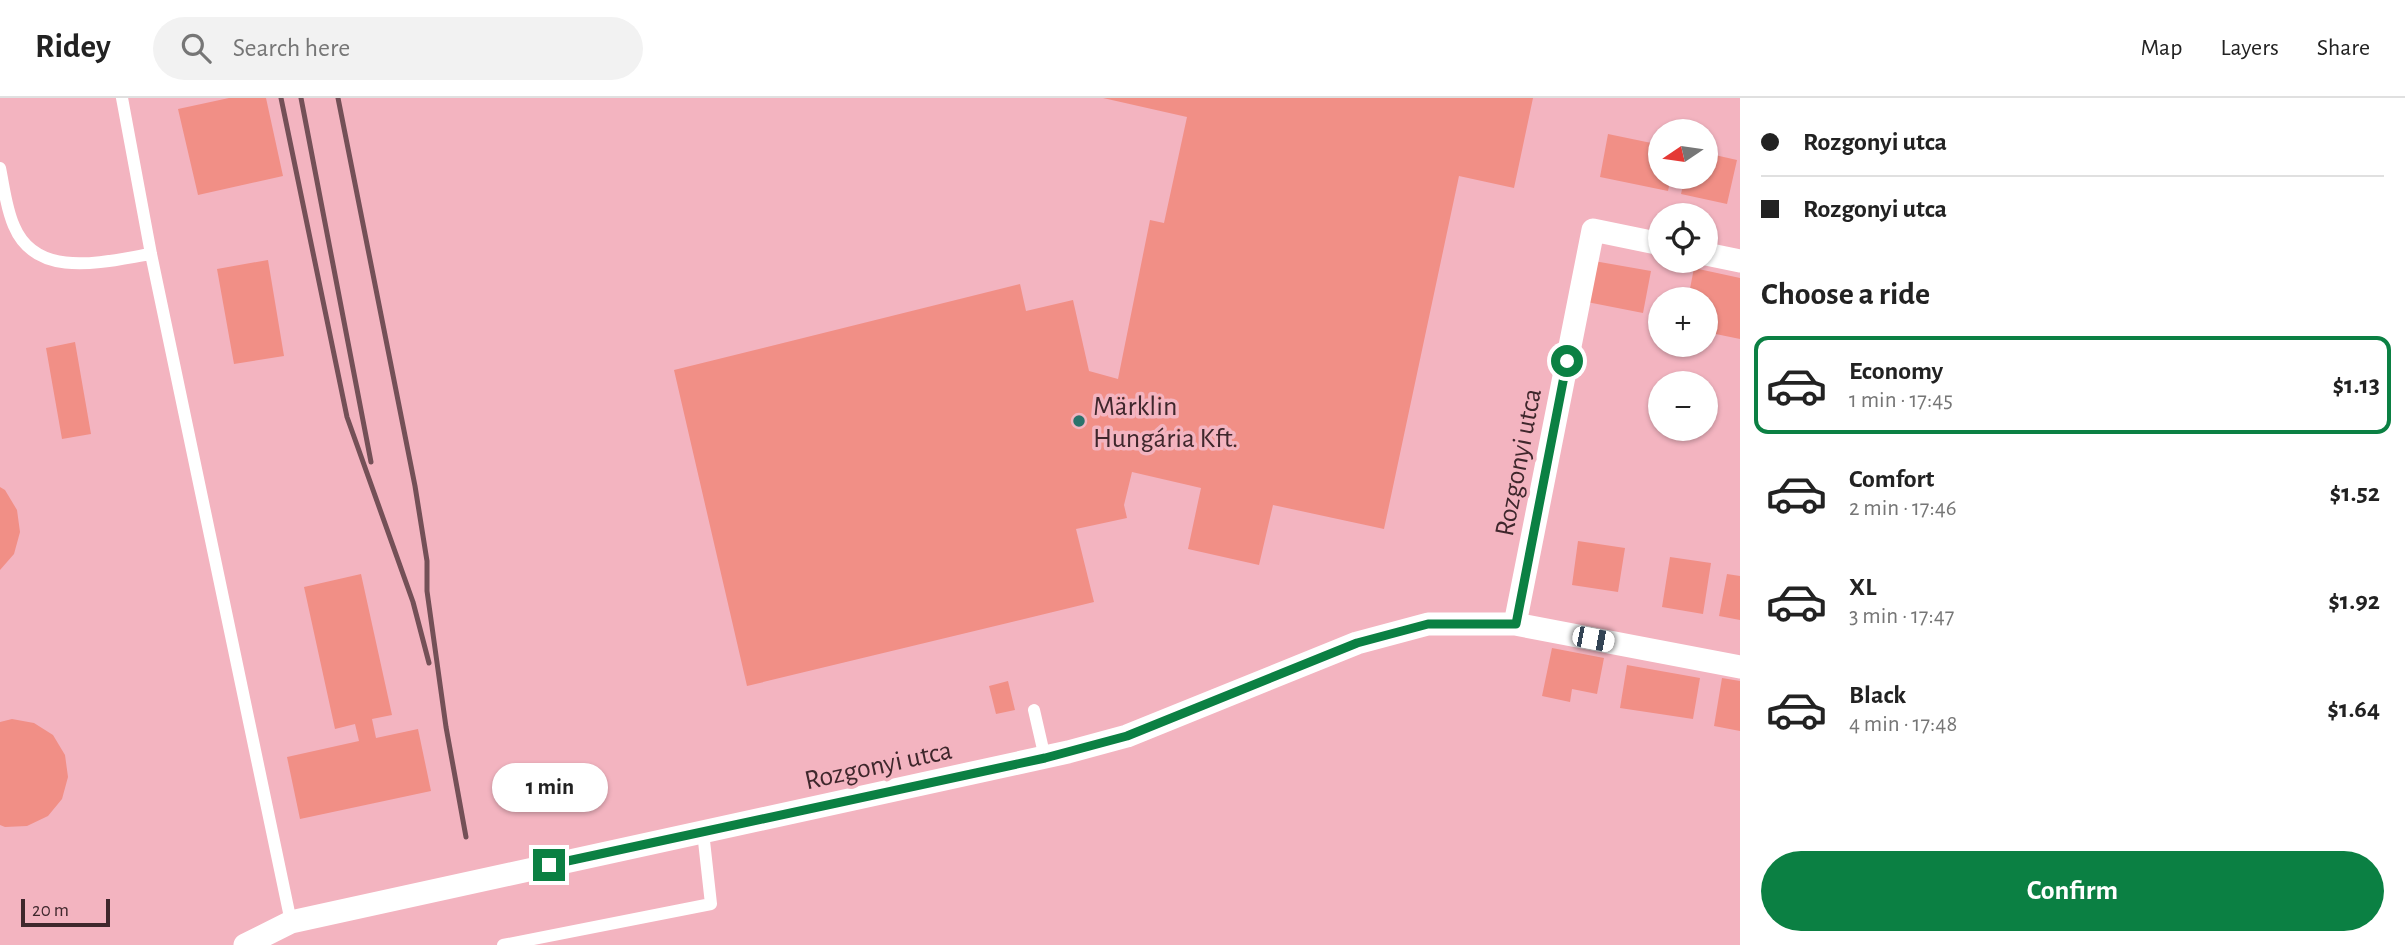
<!DOCTYPE html>
<meta charset="utf-8">
<style>
body{margin:0;font-family:"Alegreya Sans",sans-serif;background:#f2f2f2;color:#222;height:100vh;display:flex;flex-direction:column;font-size:26px;white-space:nowrap}
*{box-sizing:border-box;margin:0}
p{font-size:23px;color:#767676}
.icon{flex:none;width:38px;height:38px;fill:none;stroke:currentColor;stroke-width:2;stroke-linecap:round;stroke-linejoin:round}
.map{position:relative;flex:1;overflow:hidden}
.side{display:flex;flex-direction:column;background:#fff;width:665px}
.side>*{flex:none}
.hud{display:grid;align-content:center;height:154px;padding:0 21px;background:#fff}
.needle{width:46px;rotate:257deg}
.controls{position:absolute;left:1648px;top:21px;display:grid;gap:14px}
.controls a{display:grid;place-items:center;width:70px;height:70px;border-radius:50%;background:#fff;box-shadow:0 2px 5px #0004;font-size:35px}
.scale{position:absolute;left:21px;bottom:18px;width:89px;box-sizing:border-box;padding-left:7px;border:4px solid #3f272c;border-top:0;font-size:19px;line-height:24px;white-space:nowrap;color:#3f272c;-webkit-text-stroke:5px #f3b4c0;paint-order:stroke}
.end{position:absolute;width:32px;height:32px;margin:-16px;border:9px solid #0b8043;background:#fff;box-shadow:0 0 0 4px #fff}
.from{border-radius:50%}
.bubble{position:absolute;height:49px;border-radius:24px;background:#fff;box-shadow:0 2px 5px #0004;font-size:23px;font-weight:600;line-height:49px;text-align:center}
.car{position:absolute;width:21px;height:42px;margin:-21px -10px;border-radius:9px;box-shadow:0 0 5px 2px #0007;background:linear-gradient(#fff 24%,#345 0 40%,#fff 0 76%,#345 0 86%,#fff 0)}
.hud b{display:flex;align-items:center;gap:24px;height:66px;font-size:26px}
.hud b+b{border-top:2px solid #e0e0e0}
.hud i{width:18px;height:18px;background:#222}
ul{padding:0;list-style:none}
li{display:flex;align-items:center;gap:21px;height:98px;margin:0 14px 10px;padding:0 7px;border:4px solid transparent;border-radius:14px}
li div{flex:1}
li b{display:block;font-size:26px}
li em{font-style:normal;font-weight:600}
li.current{border-color:#0b8043}
li>.icon{width:63px;height:63px;stroke-width:1.5}
h2{padding:0 21px;font-size:32px;line-height:84px}
.primary-button{display:flex;gap:14px;margin-top:auto;padding:14px 21px}
.primary-button a{flex:1;height:80px;border-radius:42px;background:#0b8043;color:#fff;font-size:28px;font-weight:600;line-height:80px;text-align:center}
header{display:flex;align-items:center;gap:42px;box-sizing:border-box;height:98px;padding:0 35px;background:#fff;border-bottom:2px solid #e0e0e0}
header strong{font-size:33px}
nav{display:flex;gap:38px;margin-inline-start:auto;font-size:24px}
.search{width:490px;height:63px;background:#f2f2f2;display:flex;align-items:center;gap:18px;box-sizing:border-box;padding:0 24px;border-radius:38px;color:#767676;font-size:26px}
main{display:flex;flex:1;min-height:0}
.map>svg:first-child{display:block}
</style>
<header>
<strong>Ridey</strong>
<div class="search"><svg class="icon" aria-label="search" viewBox="0 0 24 24"><circle cx="10" cy="10" r="6"/><path d="M15 15l6 6"/></svg>Search here</div>
<nav><a>Map</a><a>Layers</a><a>Share</a></nav>
</header>
<main>
<div class="map">
<svg width="1740" height="847" viewBox="0 0 1740 847">
<rect width="100%" height="100%" fill="#f3b4c0"/>
<!-- building -->
<path fill="#f18f86" d="M229,0H266L283,78L198,97L178,11Z
M1103,0H1533L1514,90L1459,78L1384,431L1273,407L1259,467L1188,451L1201,390L1132,374L1124,407L1127,420L1076,431L1094,504L747,588L674,272L1020,186L1026,213L1073,202L1089,273L1118,281L1150,122L1164,125L1187,19Z
M1608,36L1661,47V79H1671L1668,93L1600,79Z
M1706,55L1737,62L1727,106L1681,96L1685,79H1706Z
M268,162L284,258L234,266L217,171Z
M1594,163L1651,173L1643,215L1587,204Z
M1694,170L1740,180V241L1706,234V201H1688Z
M75,244L91,336L62,341L46,250Z
M0,389L5,392L17,412L20,434L14,456L0,472Z
M1578,443L1625,450L1618,494L1572,487Z
M1670,459L1711,465L1703,516L1662,509Z
M361,476L392,617L372,621L376,640L418,631L431,693L300,721L287,659L359,643L355,626L335,631L304,489Z
M1727,476L1740,478V522L1719,518Z
M1552,550L1604,560L1597,596L1572,591L1570,604L1542,598Z
M1627,567L1700,580L1693,621L1620,610Z
M1722,580L1740,583V633L1714,628Z
M1008,583L1015,612L996,616L989,588Z
M12,621L34,625L53,637L65,657L68,679L62,701L48,718L27,728L5,729L0,727V624Z"/>
<g fill="none" stroke-linecap="round" stroke-linejoin="round">
<!-- service -->
<path stroke="#fff" stroke-width="12" d="M122,0L151,156L291,824
M0,70C4,89 6,110 14,128C37,183 106,163 151,156
M1034,612L1045,660
M503,847L711,806L703,734"/>
<!-- minor -->
<path stroke="#fff" stroke-width="23" d="M1706,156L1740,163
M1515,526L1593,132L1661,146
M245,847L291,824L1068,654L1127,638L1357,545L1428,526H1515L1740,569"/>
<!-- rail -->
<path stroke="#745057" stroke-width="5" d="M281,0L347,319L413,504L429,565
M301,0L371,364
M338,0L415,388L427,463V493L446,629L466,739"/>
</g>
<g fill="none" stroke-linecap="round" stroke-linejoin="round">
<!-- route -->
<path stroke="#0b8043" stroke-width="9" d="M549,767L1045,660L1127,638L1357,545L1428,526H1516L1567,263"/>
</g>
<!-- markers -->
<circle fill="#2b736c" stroke="#f3b4c0" stroke-width="2.5" cx="1079" cy="323" r="7"/>
<g text-anchor="middle" stroke-width="7" stroke-linejoin="round" paint-order="stroke">
<!-- poi labels -->
<g font-size="28" fill="#3f272c" stroke="#f3b4c0" text-anchor="start">
<text x="1093" y="317">Märklin<tspan x="1093" dy="32">Hungária Kft.</tspan></text>
</g>
<!-- street labels -->
<g font-size="28" fill="#3f272c" stroke="#f3b4c0">
<text transform="translate(1517 364) rotate(-79)" y="10">Rozgonyi utca</text>
<text transform="translate(878 666) rotate(-12)" y="10">Rozgonyi utca</text>
</g>
</g>
</svg>
<div class="controls">
<a><svg class="needle" viewBox="-14 -14 28 28"><path d="M0-13l5 13h-10z" fill="#e53935"/><path d="M0 13l5-13h-10z" fill="#767676"/></svg></a>
<a><svg class="icon" aria-label="locate" viewBox="0 0 24 24"><circle cx="12" cy="12" r="6"/><path d="M12 2v4M12 18v4M2 12h4M18 12h4"/></svg></a>
<a>+</a>
<a>−</a>
</div>
<div class="scale">20 m</div>
<i class="end from" style="left:1567px;top:263px"></i>
<i class="end" style="left:549px;top:767px"></i>
<div class="bubble" style="left:492px;top:665px;width:116px">1 min</div>
<i class="car" style="left:1593px;top:541px;rotate:101deg"></i>
</div>
<section class="side">
<div class="hud">
<b><i class="from"></i>Rozgonyi utca</b>
<b><i></i>Rozgonyi utca</b>
</div>
<h2>Choose a ride</h2>
<ul>
<li class="current"><svg class="icon" aria-label="car" viewBox="0 0 24 24"><path d="M5 17H2v-5l4-1 3-4h7l3 4 3 1v5h-3M9 17h6M6 11h13"/><circle cx="7" cy="17" r="2"/><circle cx="17" cy="17" r="2"/></svg><div><b>Economy</b><p>1 min · 17:45</p></div><em>$1.13</em></li>
<li><svg class="icon" aria-label="car" viewBox="0 0 24 24"><path d="M5 17H2v-5l4-1 3-4h7l3 4 3 1v5h-3M9 17h6M6 11h13"/><circle cx="7" cy="17" r="2"/><circle cx="17" cy="17" r="2"/></svg><div><b>Comfort</b><p>2 min · 17:46</p></div><em>$1.52</em></li>
<li><svg class="icon" aria-label="car" viewBox="0 0 24 24"><path d="M5 17H2v-5l4-1 3-4h7l3 4 3 1v5h-3M9 17h6M6 11h13"/><circle cx="7" cy="17" r="2"/><circle cx="17" cy="17" r="2"/></svg><div><b>XL</b><p>3 min · 17:47</p></div><em>$1.92</em></li>
<li><svg class="icon" aria-label="car" viewBox="0 0 24 24"><path d="M5 17H2v-5l4-1 3-4h7l3 4 3 1v5h-3M9 17h6M6 11h13"/><circle cx="7" cy="17" r="2"/><circle cx="17" cy="17" r="2"/></svg><div><b>Black</b><p>4 min · 17:48</p></div><em>$1.64</em></li>
</ul>
<div class="primary-button"><a>Confirm</a></div>
</section>
</main>
